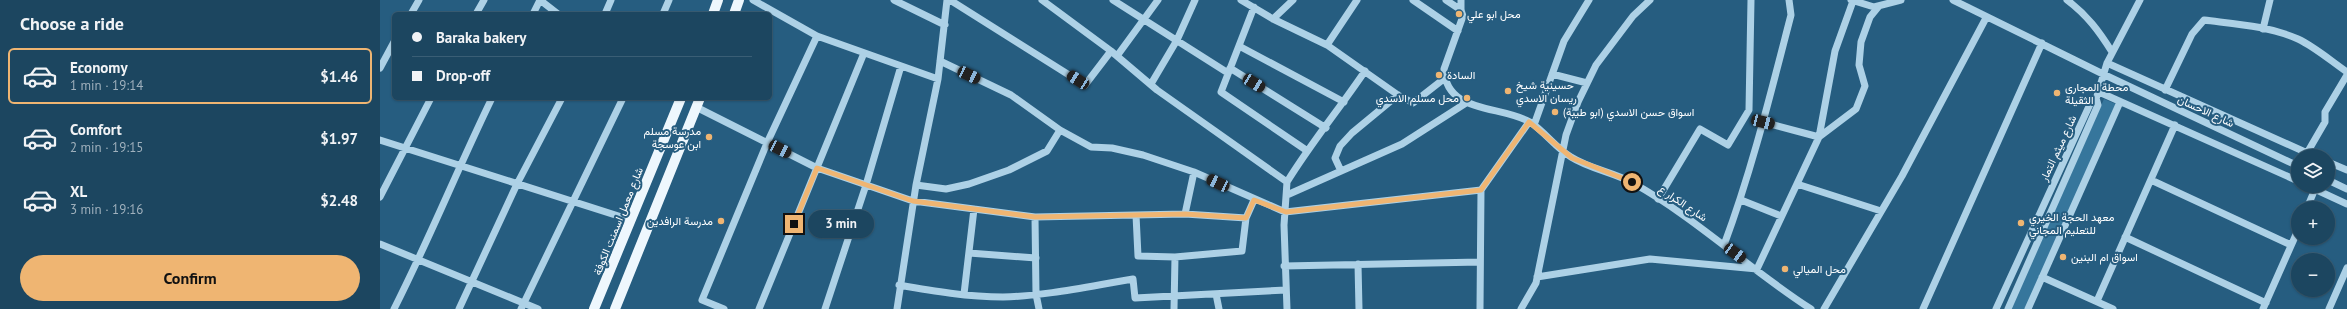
<!DOCTYPE html>
<meta charset="utf-8">
<style>
body{margin:0;font-family:"PT Sans",Vazirmatn,sans-serif;background:#295069;color:#f1f3f6;height:100vh;display:flex;flex-direction:column;font-size:15px;white-space:nowrap}
*{box-sizing:border-box;margin:0}
p{font-size:13px;color:#a0b1bd}
.icon{flex:none;width:22px;height:22px;fill:none;stroke:currentColor;stroke-width:2;stroke-linecap:round;stroke-linejoin:round}
.map{position:relative;flex:1;overflow:hidden}
.side{display:flex;flex-direction:column;background:#1c4660;width:380px}
.side>*{flex:none}
.top-card{position:absolute;left:12px;top:12px;width:380px;height:88px;border-radius:6px;box-shadow:0 1px 3px #0004,0 0 0 1px #3a5e75;display:grid;align-content:center;height:88px;padding:0 20px;background:#1c4660}
.buttons{position:absolute;left:1911px;top:149px;display:grid;gap:8px}
.buttons a{display:grid;place-items:center;width:44px;height:44px;border-radius:50%;background:#1c4660;box-shadow:0 1px 3px #0004,0 0 0 1px #3a5e75;font-size:20px}
.end{position:absolute;width:18px;height:18px;margin:-9px;border:5px solid #efb572;background:#111;box-shadow:0 0 0 2px #111}
.from{border-radius:50%}
.bubble{position:absolute;height:28px;border-radius:14px;background:#1c4660;box-shadow:0 1px 3px #0004,0 0 0 1px #3a5e75;font-size:13px;font-weight:800;line-height:28px;text-align:center}
.car{position:absolute;width:12px;height:24px;margin:-12px -6px;border-radius:5px;box-shadow:0 0 3px 1px #0007;background:linear-gradient(#222 24%,#8ab4d8 0 40%,#222 0 76%,#8ab4d8 0 86%,#222 0)}
.top-card b{display:flex;align-items:center;gap:14px;height:38px;font-size:15px}
.top-card b+b{border-top:1px solid #3a5e75}
.top-card i{width:10px;height:10px;background:#f1f3f6}
ul{padding:0;list-style:none}
li{display:flex;align-items:center;gap:12px;height:56px;margin:0 8px 6px;padding:0 12px;border:2px solid transparent;border-radius:6px}
li div{flex:1}
li b{display:block;font-size:15px}
li em{font-style:normal;font-weight:800}
li.on{border-color:#efb572}
li>.icon{width:36px;height:36px;stroke-width:1.5}
h2{padding:0 20px;font-size:18px;line-height:48px}
.primary-button{display:flex;gap:8px;margin-top:auto;padding:8px 20px}
.primary-button a{flex:1;height:46px;border-radius:24px;background:#efb572;color:#111;font-size:16px;font-weight:800;line-height:46px;text-align:center}
main{display:flex;flex:1;min-height:0}
.map>svg:first-child{display:block}
</style>
<main>
<section class="side">
<h2>Choose a ride</h2>
<ul>
<li class="on"><svg class="icon" aria-label="car" viewBox="0 0 24 24"><path d="M5 17H2v-5l4-1 3-4h7l3 4 3 1v5h-3M9 17h6M6 11h13"/><circle cx="7" cy="17" r="2"/><circle cx="17" cy="17" r="2"/></svg><div><b>Economy</b><p>1 min · 19:14</p></div><em>$1.46</em></li>
<li><svg class="icon" aria-label="car" viewBox="0 0 24 24"><path d="M5 17H2v-5l4-1 3-4h7l3 4 3 1v5h-3M9 17h6M6 11h13"/><circle cx="7" cy="17" r="2"/><circle cx="17" cy="17" r="2"/></svg><div><b>Comfort</b><p>2 min · 19:15</p></div><em>$1.97</em></li>
<li><svg class="icon" aria-label="car" viewBox="0 0 24 24"><path d="M5 17H2v-5l4-1 3-4h7l3 4 3 1v5h-3M9 17h6M6 11h13"/><circle cx="7" cy="17" r="2"/><circle cx="17" cy="17" r="2"/></svg><div><b>XL</b><p>3 min · 19:16</p></div><em>$2.48</em></li>
</ul>
<div class="primary-button"><a>Confirm</a></div>
</section>
<div class="map">
<svg width="1967" height="309" viewBox="0 0 1967 309">
<rect width="100%" height="100%" fill="#265d80"/>
<!-- green -->
<path fill="#36769c" d="M1724,99L1736,104L1645,309H1631Z"/>
<g fill="none" stroke-linecap="round" stroke-linejoin="round">
<!-- minor -->
<path stroke="#add1e6" stroke-width="7" d="M160,0L178,14
M373,0L437,36L558,79
M514,0L565,25
M570,0L705,85L731,51
M662,0L731,51L777,90L907,182L904,225L907,309
M733,0L848,73
M861,0L893,19L947,45L1018,95L1033,103L1065,78
M1033,0L1078,31
M1066,0L1081,10
M1081,0V10L1083,16L1064,69C1066,114 1120,105 1150,122C1165,132 1176,148 1191,157C1210,169 1233,172 1253,183C1316,218 1370,270 1431,309
M1471,0L1494,7L1521,0
M1573,0L1725,75L1918,166
M1687,0C1707,15 1719,31 1732,52
M874,7L841,92L926,150
M31,14L39,0
M96,14L104,0
M153,14L160,0
M225,14L231,0
M283,14L289,0
M893,19L913,0
M1883,29L1890,0
M947,45L977,0
M859,46L964,102
M737,56L778,0
M560,61L631,95L680,130L711,147L732,148L763,155L814,172L905,212L1101,190L1149,122
M1727,63L1934,156
M0,68L14,42
M850,68L946,128
M1172,74L1207,83
M771,84L797,40L815,0
M1785,90L1812,34L1824,20C1855,24 1889,26 1918,39C1935,47 1951,61 1967,72
M1719,92L1918,181
M1717,96L1727,63L1760,0
M316,107L437,168L533,201L655,217L805,214L866,218
M1383,122L1439,137L1455,51L1473,1
M1154,125L1184,41L1209,0
M0,140L251,220
M1927,153L1945,122V112L1967,75
M1948,162L1967,170
M961,171L955,158L960,146L972,133L1018,95
M1771,180L1911,245
M1948,180L1967,189
M907,182C931,143 960,108 985,71
M1417,184L1501,211
M536,185L566,189L589,184L629,170L667,151L680,130
M1928,186L1967,204
M907,195L1022,144L1086,103
M0,197L51,98
M1278,199L1320,129L1348,145L1369,110L1371,0
M1361,200L1401,216
M1927,208L1935,189
M805,214L814,172
M756,215L758,256L795,257L862,251L866,218L874,200
M655,217L656,294L659,309
M1745,237L1886,303
M0,244L158,309
M1344,245C1372,170 1391,92 1411,15L1409,0
M589,253L656,258
M978,264L979,309
M904,266L1100,262
M1157,277L1270,259L1377,269L1439,137L1476,109L1485,86L1479,65L1481,42L1490,17L1499,6
M1662,277L1733,309
M519,285C553,291 588,297 623,297C666,296 710,286 753,279L755,298L906,290
M584,294L594,209
M836,294L839,309
M1717,301L1795,125
M14,309C49,240 78,168 112,98
M79,309L137,184L182,98
M141,309L243,98
M344,309L322,300L387,143L437,36
M379,309L484,53
M445,309L486,185L521,66
M517,309L536,185L558,79L567,0
M794,309L795,257
M1100,309L1101,190
M1141,309L1156,283L1186,135L1198,102L1216,65L1253,16L1270,0
M1444,309L1522,176L1606,18
M1543,309L1662,43
M1616,309L1711,102L1716,98L1718,105L1628,309
M1648,309L1740,102
M1883,309L1918,230
M1949,309L1967,268"/>
<!-- major -->
<path stroke="#eef7fd" stroke-width="10" d="M333,14L338,0
M354,14L359,0
M214,309L301,98
M235,309L320,98"/>
</g>
<g fill="none" stroke-linecap="round" stroke-linejoin="round">
<!-- route -->
<path stroke="#efb572" stroke-width="5" d="M414,224L437,168L533,201L655,217L805,214L866,218L874,200L906,212L1101,190L1149,122L1192,158L1252,182"/>
</g>
<!-- markers -->
<g fill="#efb572" stroke="#265d80" stroke-width="1.5">
<circle cx="1079" cy="14" r="4"/>
<circle cx="1059" cy="75" r="4"/>
<circle cx="1128" cy="91" r="4"/>
<circle cx="1677" cy="93" r="4"/>
<circle cx="1087" cy="98" r="4"/>
<circle cx="1175" cy="112" r="4"/>
<circle cx="329" cy="137" r="4"/>
<circle cx="341" cy="221" r="4"/>
<circle cx="1641" cy="223" r="4"/>
<circle cx="1683" cy="257" r="4"/>
<circle cx="1405" cy="269" r="4"/>
</g>
<g text-anchor="middle" stroke-width="4" stroke-linejoin="round" paint-order="stroke">
<!-- poi labels -->
<g font-size="11" fill="#fff" stroke="#265d80" text-anchor="start">
<text x="1087" y="18">محل ابو علي</text>
<text x="1067" y="79">السادة</text>
<text x="1136" y="89">حسينية شيخ<tspan x="1136" dy="13">ريسان الاسدي</tspan></text>
<text x="1685" y="91">محطة المجاري<tspan x="1685" dy="13">الثقيلة</tspan></text>
<text x="1079" y="102" text-anchor="end">محل مسلم الاسدي</text>
<text x="1183" y="116">اسواق حسن الاسدي (ابو طيبة)</text>
<text x="321" y="135" text-anchor="end">مدرسة مسلم<tspan x="321" dy="13">ابن عوسجة</tspan></text>
<text x="1649" y="221">معهد الحجة الخيري<tspan x="1649" dy="13">للتعليم المجاني</tspan></text>
<text x="333" y="225" text-anchor="end">مدرسة الرافدين</text>
<text x="1691" y="261">اسواق ام البنين</text>
<text x="1413" y="273">محل الميالي</text>
</g>
<!-- street labels -->
<g font-size="11" fill="#fff" stroke="#265d80">
<text transform="translate(1826 111) rotate(25)" y="4">شارع الاحسان</text>
<text transform="translate(1678 148) rotate(-65)" y="4">شارع ميثم التمار</text>
<text transform="translate(1303 203) rotate(34)" y="4">شارع الكرار ع</text>
<text transform="translate(238 221) rotate(-68)" y="4">شارع معمل اسمنت الكوفة</text>
</g>
</g>
</svg>
<div class="buttons">
<a><svg class="icon" aria-label="layers" viewBox="0 0 24 24"><path d="M12 4l9 5-9 5-9-5zM3 14l9 5 9-5"/></svg></a>
<a>+</a>
<a>−</a>
</div>
<i class="end from" style="left:1252px;top:182px"></i>
<i class="end" style="left:414px;top:224px"></i>
<div class="bubble" style="left:428px;top:210px;width:66px">3 min</div>
<i class="car" style="left:589px;top:75px;rotate:115deg"></i>
<i class="car" style="left:698px;top:80px;rotate:303deg"></i>
<i class="car" style="left:874px;top:83px;rotate:121deg"></i>
<i class="car" style="left:1383px;top:122px;rotate:104deg"></i>
<i class="car" style="left:400px;top:149px;rotate:117deg"></i>
<i class="car" style="left:838px;top:183px;rotate:295deg"></i>
<i class="car" style="left:1355px;top:253px;rotate:126deg"></i>
<div class="top-card">
<b><i class="from"></i>Baraka bakery</b>
<b><i></i>Drop-off</b>
</div>
</div>
</main>
